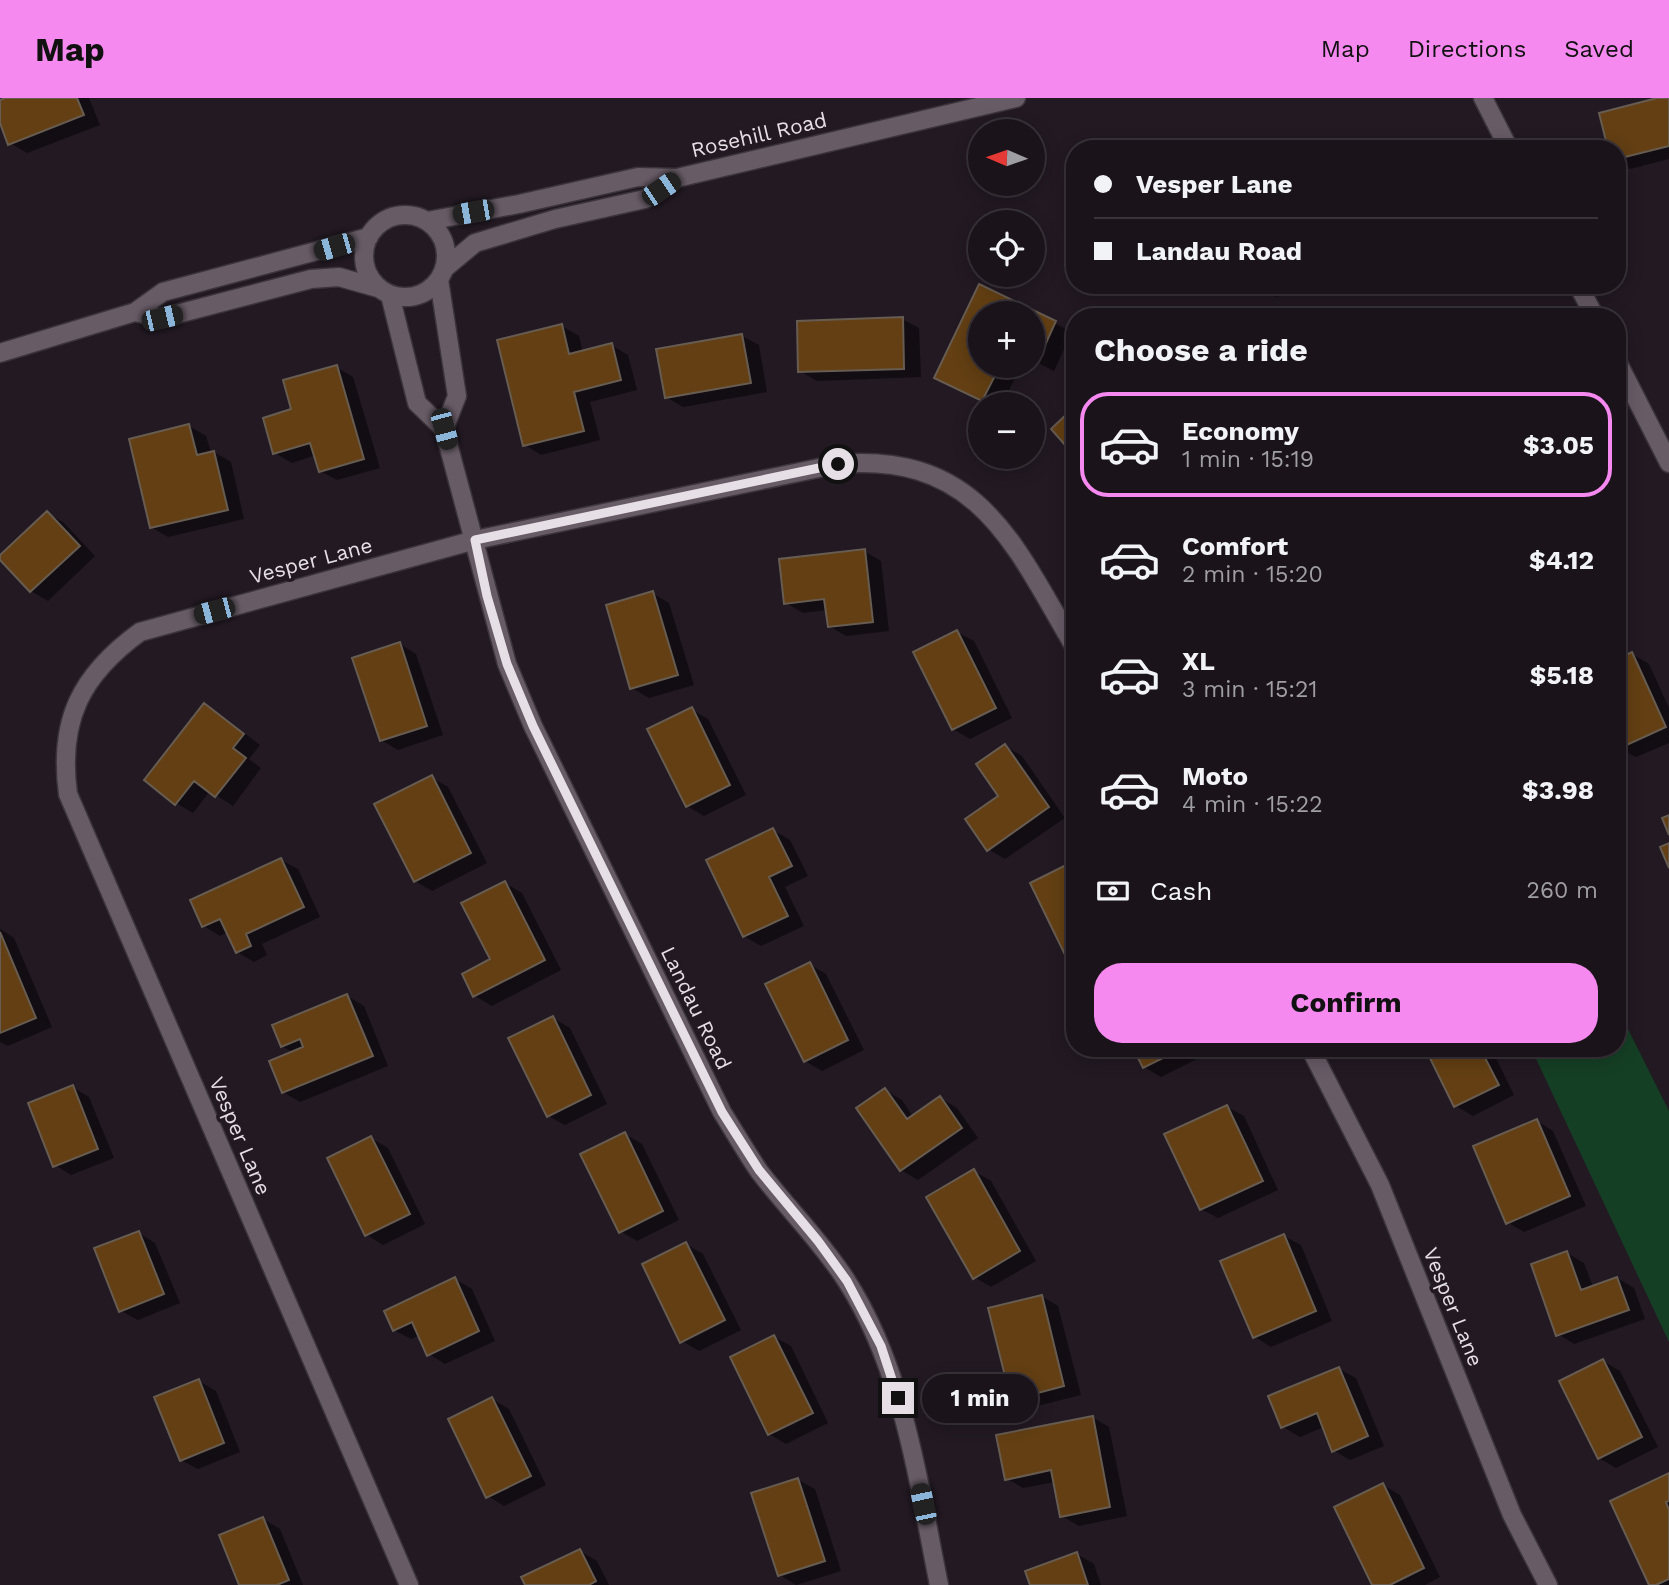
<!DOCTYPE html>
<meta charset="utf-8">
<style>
body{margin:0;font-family:"Work Sans",sans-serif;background:#272027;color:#f1f3f6;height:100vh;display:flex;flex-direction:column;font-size:26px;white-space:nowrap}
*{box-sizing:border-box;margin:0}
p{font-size:23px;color:#9f9ea2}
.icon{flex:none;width:38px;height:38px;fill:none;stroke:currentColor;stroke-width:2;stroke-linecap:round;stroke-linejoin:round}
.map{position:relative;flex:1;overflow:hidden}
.drawer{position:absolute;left:1066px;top:210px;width:560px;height:749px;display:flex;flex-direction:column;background:#1a131a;border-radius:28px;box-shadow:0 4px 18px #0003,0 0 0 2px #383239}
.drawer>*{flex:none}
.top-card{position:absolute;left:1066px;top:42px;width:560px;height:154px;border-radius:28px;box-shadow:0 4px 18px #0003,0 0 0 2px #383239;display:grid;align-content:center;height:154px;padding:0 28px;background:#1a131a}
.needle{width:46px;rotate:272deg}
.controls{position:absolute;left:968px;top:21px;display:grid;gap:14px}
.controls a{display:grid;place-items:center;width:77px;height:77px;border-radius:50%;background:#1a131a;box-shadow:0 4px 18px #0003,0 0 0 2px #383239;font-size:35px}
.end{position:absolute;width:32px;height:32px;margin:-16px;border:9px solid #e6dfe5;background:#111;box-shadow:0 0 0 4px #111}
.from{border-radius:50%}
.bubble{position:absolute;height:49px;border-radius:24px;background:#1a131a;box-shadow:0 4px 18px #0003,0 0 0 2px #383239;font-size:23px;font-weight:700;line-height:49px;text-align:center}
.car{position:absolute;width:21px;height:42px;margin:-21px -10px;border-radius:9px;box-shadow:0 0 5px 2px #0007;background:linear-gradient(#222 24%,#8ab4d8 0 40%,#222 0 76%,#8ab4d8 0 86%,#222 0)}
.top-card b{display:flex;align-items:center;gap:24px;height:66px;font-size:26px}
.top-card b+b{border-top:2px solid #383239}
.top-card i{width:18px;height:18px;background:#f1f3f6}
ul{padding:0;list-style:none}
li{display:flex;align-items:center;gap:21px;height:105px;margin:0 14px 10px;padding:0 14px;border:4px solid transparent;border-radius:28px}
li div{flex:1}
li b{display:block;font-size:26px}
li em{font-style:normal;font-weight:700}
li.current{border-color:#f589ef}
li>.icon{width:63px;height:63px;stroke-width:1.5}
h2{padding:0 28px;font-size:32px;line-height:84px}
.pay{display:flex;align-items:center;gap:18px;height:77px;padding:0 28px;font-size:26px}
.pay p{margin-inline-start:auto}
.button{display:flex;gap:14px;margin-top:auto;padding:14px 28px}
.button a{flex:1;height:80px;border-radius:28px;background:#f589ef;color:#111;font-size:28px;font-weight:700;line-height:80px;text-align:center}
header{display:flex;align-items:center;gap:42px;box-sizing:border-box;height:98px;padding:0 35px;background:#f589ef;color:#111}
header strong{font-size:33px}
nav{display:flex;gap:38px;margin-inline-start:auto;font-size:24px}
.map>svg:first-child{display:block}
</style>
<header>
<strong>Map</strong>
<nav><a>Map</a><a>Directions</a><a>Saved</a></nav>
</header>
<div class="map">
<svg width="1669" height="1487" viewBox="0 0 1669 1487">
<rect width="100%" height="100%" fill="#221922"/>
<!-- green -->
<path fill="#153f25" d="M1617,909L1669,1013V1244L1531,950H1617Z"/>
<!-- shadow -->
<path fill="#0007" d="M9,0H89L100,27L27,55L10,45L0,20V4Z
M1664,0H1669V61L1630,71L1617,64V51Z
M1259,187H1320V189L1276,199Z
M980,188L1072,234L1054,273L1032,262V215H980V268H1021L1002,306H989L953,289Z
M902,221L919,230L921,279L817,283L800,273Z
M562,228L579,238L583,255L611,247L628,257L637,292L590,304L600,342L541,357L525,347Z
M742,238L759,247L767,294L683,309L666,299Z
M336,269L353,279L380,370L337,382L320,373L316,357L292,365L275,355L294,312Z
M189,328L206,338L211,355L214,354L231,364L244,421L168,439L151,429Z
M48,415L64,425L95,458L48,503L31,493L0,459Z
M864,453L881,463L889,533L846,538L829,528L827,512L803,515L786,505Z
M652,495L669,505L694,587L649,600L632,590Z
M957,534L974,543L1012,620L970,641L953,631Z
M400,546L416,556L443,637L398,652L381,642Z
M1632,556L1649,566L1669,610V645L1636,659L1617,650V563Z
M204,607L221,617L260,647L249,661L261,670L233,708L210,693L193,715L176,705Z
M691,611L708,621L746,697L704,718L687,708Z
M1005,648L1022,658L1065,720L1005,761L988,751L1000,698Z
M431,679L448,689L487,765L432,793L415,783Z
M773,732L790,742L808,778L785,789L804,828L761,848L744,838Z
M281,762L298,771L320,819L262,846L267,857L254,864L237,854L228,834L220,838L204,828Z
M1074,765V865L1070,862Z
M505,785L522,795L561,872L492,908L475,898L492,862Z
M0,831L14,840L52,929L8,948L0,944Z
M809,866L826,876L864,952L822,973L805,963Z
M347,898L364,908L388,968L300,1004L283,994L294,955L282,948Z
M553,920L570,930L607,1006L565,1027L548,1018Z
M1135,950H1199L1203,958L1161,979L1144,969Z
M1427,950H1491L1514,997L1473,1018L1456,1008Z
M72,989L89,999L114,1060L71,1077L55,1067Z
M885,992L902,1002L913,1019L940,1000L957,1010L978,1040L918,1082L901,1072Z
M1227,1009L1244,1018L1278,1092L1218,1120L1201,1111Z
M1537,1023L1553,1033L1586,1108L1524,1134L1507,1124Z
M625,1036L642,1046L679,1122L637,1143L620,1133Z
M371,1040L388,1050L425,1126L383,1147L367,1137Z
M974,1073L991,1083L1036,1163L991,1189L974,1179Z
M139,1135L155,1145L180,1205L138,1222L121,1213Z
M1284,1138L1301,1147L1332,1223L1271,1249L1255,1239Z
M686,1146L703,1156L741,1232L699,1253L682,1243Z
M1567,1155L1584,1165L1593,1189L1617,1180L1634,1190L1645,1221L1574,1246L1558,1236Z
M455,1181L472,1191L495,1243L445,1266L429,1256L420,1237L411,1241L394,1232Z
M1041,1198L1058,1208L1081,1297L1029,1310L1013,1300Z
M774,1239L791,1248L828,1325L786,1346L769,1336Z
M1603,1263L1620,1273L1658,1349L1616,1370L1599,1360Z
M1339,1271L1356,1280L1384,1348L1350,1362L1333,1352L1324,1329L1300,1339L1283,1329Z
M199,1283L216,1293L240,1354L198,1371L181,1362Z
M492,1301L509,1311L546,1387L504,1408L488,1398Z
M1092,1319L1109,1329L1127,1418L1079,1428L1062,1418L1055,1384L1023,1390L1006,1380Z
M1669,1377V1487H1651Z
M798,1382L815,1391L841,1473L796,1487L780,1477Z
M1383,1387L1400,1397L1440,1479L1425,1487H1374Z
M263,1421L280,1431L303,1487H241Z
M580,1453L597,1463L609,1487H526Z
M1077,1456L1094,1466L1101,1487H1032Z"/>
<!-- building -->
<path fill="#633f13" stroke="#675c51" stroke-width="2" d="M5,0H77L84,17L8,47L0,25V2Z
M1657,0H1669V48L1617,61V51H1608L1599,15Z
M979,186L1056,223L1037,265L1032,263V215H980V268H1000L982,303L934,280Z
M903,219L904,271L798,274L797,223Z
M562,226L569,256L612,245L621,282L574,294L584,333L523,348L497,242Z
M742,236L751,285L665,300L656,251Z
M337,267L364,361L319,374L310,345L273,356L263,320L291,311L283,282Z
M1074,309V357L1051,331Z
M189,326L197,357L214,353L228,412L150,430L129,341Z
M47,413L80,448L30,494L0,462V457Z
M865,451L873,524L828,529L824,501L784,506L779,461Z
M653,493L678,577L630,591L606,507Z
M957,532L996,610L952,632L913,554Z
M400,544L427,628L380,643L352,560Z
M1632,554L1666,629L1618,651L1617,561Z
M204,605L244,636L233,650L246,660L215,699L194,683L175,707L144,682Z
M692,609L730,687L686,709L647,631Z
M1005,646L1049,709L987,753L965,721L998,698L976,666Z
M432,677L471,755L414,784L374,706Z
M1669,717V737L1662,720Z
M773,730L792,768L769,779L788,818L743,839L706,762Z
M1669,745V770L1660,749Z
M281,760L304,809L246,836L251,848L236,855L220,821L202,829L190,802Z
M1074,763V860L1068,863L1030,785Z
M505,783L545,862L473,899L462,876L490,861L461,805Z
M0,834L36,920L0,935Z
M810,864L848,942L804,964L765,886Z
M347,896L373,958L282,995L269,963L303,949L300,941L281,949L272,927Z
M553,918L591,997L547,1019L508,940Z
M1133,950H1183L1143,970Z
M1425,950H1480L1499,987L1454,1009Z
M73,987L98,1051L53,1069L28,1005Z
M885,990L907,1021L940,998L962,1030L900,1073L856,1010Z
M1227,1007L1263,1083L1200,1112L1164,1036Z
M1537,1021L1570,1098L1506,1126L1473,1048Z
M625,1034L663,1113L619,1135L580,1056Z
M371,1038L410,1116L365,1138L327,1060Z
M974,1071L1020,1153L973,1181L926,1099Z
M139,1133L164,1196L119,1214L94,1150Z
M1284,1136L1316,1213L1253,1240L1220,1163Z
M686,1144L725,1222L680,1245L642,1166Z
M1567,1153L1581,1192L1617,1179L1629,1212L1556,1238L1531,1166Z
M455,1179L479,1233L427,1258L412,1224L393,1233L384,1213Z
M1042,1197L1064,1288L1011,1302L988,1210Z
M774,1237L813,1315L768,1337L730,1259Z
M1603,1261L1642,1339L1598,1361L1559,1283Z
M1339,1269L1368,1338L1332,1354L1317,1315L1281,1330L1268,1298Z
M199,1281L224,1345L180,1363L154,1299Z
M492,1299L531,1378L486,1400L448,1321Z
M1093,1318L1110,1409L1060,1419L1051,1372L1005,1382L996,1337Z
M1669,1375V1403L1666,1404L1669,1412V1481L1656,1487H1649L1610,1403Z
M798,1380L825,1463L778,1478L751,1395Z
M1383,1385L1424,1470L1390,1487H1372L1334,1409Z
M263,1419L289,1482L277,1487H239L219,1437Z
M580,1451L596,1483L589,1487H525L521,1479Z
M1077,1454L1088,1487H1030L1025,1473Z"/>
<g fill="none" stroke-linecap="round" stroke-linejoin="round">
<!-- street casing -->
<g stroke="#3b343b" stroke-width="21">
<path id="street" d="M1483,0L1509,51
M439,182L457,298L444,331
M1578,187L1595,219
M390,197L417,305L444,331L507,566L533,628L722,1014C734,1033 746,1054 759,1073C787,1110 821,1143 846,1182C904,1272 918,1384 939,1487
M1617,263L1669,365
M1310,950L1380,1087L1512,1417L1548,1487
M409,1487L68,696C58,622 81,577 140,534L475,442L838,366C978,354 1014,446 1074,548"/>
</g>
<!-- secondary casing -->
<g stroke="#3b343b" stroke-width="21">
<path id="secondary" d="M364 158a41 41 0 1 1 82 0a41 41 0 1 1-82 0Z
M427,123L519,106L638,79L677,80L1016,0
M445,170L475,145L555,121L645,101L677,80
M135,214L162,220L311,181L339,179L378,190
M0,255L135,214L163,194L369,139"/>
</g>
<!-- street -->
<use href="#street" stroke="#675b66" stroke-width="18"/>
<!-- secondary -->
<use href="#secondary" stroke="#675b66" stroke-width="18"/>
</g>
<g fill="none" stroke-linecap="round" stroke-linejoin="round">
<!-- route -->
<path stroke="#e6dfe5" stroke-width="9" d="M838,366L475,442L487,498L507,566L533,628L722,1014L759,1072L818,1143L847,1183L881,1248L898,1300"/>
</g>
<g text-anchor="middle" stroke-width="7" stroke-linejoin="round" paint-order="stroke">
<!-- street labels -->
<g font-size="21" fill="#e6dfe5" stroke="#221922">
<text transform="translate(759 37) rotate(-13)" y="7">Rosehill Road</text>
<text transform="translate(311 463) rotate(-15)" y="7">Vesper Lane</text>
<text transform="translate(696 910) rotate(64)" y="7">Landau Road</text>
<text transform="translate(240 1038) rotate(67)" y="7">Vesper Lane</text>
<text transform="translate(1453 1209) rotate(68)" y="7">Vesper Lane</text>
</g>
</g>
</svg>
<div class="controls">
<a><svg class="needle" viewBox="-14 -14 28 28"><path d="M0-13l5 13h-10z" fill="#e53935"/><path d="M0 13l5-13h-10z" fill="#9f9ea2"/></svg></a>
<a><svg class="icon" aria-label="locate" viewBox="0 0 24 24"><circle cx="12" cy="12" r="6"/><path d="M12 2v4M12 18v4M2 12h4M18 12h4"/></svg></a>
<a>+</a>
<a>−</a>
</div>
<i class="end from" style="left:838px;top:366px"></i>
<i class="end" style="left:898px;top:1300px"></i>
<div class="bubble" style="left:922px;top:1276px;width:116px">1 min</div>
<i class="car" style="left:661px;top:91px;rotate:56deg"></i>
<i class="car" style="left:473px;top:114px;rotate:260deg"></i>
<i class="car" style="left:334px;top:149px;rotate:254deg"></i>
<i class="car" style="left:162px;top:220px;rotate:77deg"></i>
<i class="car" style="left:444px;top:331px;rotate:165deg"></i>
<i class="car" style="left:214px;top:513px;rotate:255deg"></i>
<i class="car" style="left:923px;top:1406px;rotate:348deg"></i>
<div class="top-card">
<b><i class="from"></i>Vesper Lane</b>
<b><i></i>Landau Road</b>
</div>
<section class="drawer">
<h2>Choose a ride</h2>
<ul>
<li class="current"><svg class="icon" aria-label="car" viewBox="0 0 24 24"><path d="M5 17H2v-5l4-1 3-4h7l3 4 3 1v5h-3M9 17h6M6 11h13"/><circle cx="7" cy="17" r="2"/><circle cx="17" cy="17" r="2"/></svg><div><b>Economy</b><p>1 min · 15:19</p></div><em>$3.05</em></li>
<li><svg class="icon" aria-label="car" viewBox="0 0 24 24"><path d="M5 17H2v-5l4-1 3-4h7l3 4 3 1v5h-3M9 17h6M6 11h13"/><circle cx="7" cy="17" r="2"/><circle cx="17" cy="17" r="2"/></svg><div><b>Comfort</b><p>2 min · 15:20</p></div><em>$4.12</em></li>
<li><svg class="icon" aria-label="car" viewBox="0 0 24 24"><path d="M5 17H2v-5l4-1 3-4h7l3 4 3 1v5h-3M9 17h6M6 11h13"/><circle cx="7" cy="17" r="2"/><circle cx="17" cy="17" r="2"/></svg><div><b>XL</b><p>3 min · 15:21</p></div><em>$5.18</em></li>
<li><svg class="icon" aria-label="car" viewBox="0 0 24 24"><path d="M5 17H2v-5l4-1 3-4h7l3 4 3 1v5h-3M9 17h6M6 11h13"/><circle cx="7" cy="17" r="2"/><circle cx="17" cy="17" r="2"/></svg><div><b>Moto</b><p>4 min · 15:22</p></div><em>$3.98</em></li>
</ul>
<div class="pay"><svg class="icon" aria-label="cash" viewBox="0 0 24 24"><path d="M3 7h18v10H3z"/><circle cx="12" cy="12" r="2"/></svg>Cash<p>260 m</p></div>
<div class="button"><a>Confirm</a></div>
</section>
</div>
